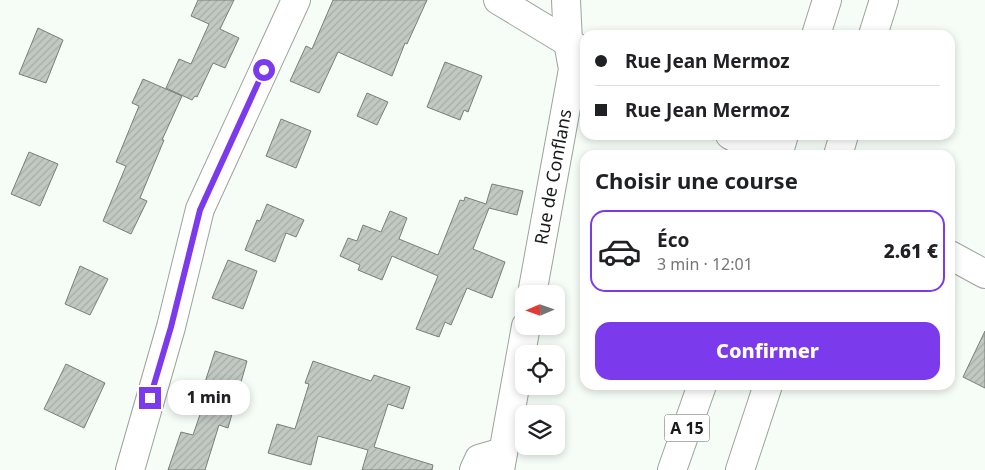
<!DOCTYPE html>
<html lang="fr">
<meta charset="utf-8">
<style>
body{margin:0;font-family:"Noto Sans",sans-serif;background:#f2f2f2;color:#202124;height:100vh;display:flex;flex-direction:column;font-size:19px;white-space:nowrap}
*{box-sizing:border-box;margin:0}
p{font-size:16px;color:#757577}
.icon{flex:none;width:28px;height:28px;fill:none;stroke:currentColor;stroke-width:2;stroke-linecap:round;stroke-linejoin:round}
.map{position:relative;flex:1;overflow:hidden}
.details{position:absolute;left:580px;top:150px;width:375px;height:240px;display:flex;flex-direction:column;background:#fff;border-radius:15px;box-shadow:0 2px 8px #0003}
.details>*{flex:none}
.banner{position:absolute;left:580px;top:30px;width:375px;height:110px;border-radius:15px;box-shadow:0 2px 8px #0003;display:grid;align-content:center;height:110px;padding:0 15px;background:#fff}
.needle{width:32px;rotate:268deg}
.fabs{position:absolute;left:515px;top:285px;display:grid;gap:10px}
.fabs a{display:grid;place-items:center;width:50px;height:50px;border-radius:10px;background:#fff;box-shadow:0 2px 8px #0003;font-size:25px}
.end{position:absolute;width:22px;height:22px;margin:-11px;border:6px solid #7c3aed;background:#fff;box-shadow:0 0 0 2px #fff}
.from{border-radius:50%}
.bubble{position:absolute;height:35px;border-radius:15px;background:#fff;box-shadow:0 2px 8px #0003;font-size:16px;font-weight:800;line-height:35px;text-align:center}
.banner b{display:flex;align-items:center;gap:18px;height:48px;font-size:19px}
.banner b+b{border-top:1px solid #e0e0e0}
.banner i{width:12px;height:12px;background:#202124}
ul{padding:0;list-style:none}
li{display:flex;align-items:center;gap:15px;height:82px;margin:0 10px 8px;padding:0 5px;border:2px solid transparent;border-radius:15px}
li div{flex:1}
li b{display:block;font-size:19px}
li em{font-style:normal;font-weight:800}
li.current{border-color:#7c3aed}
li>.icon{width:45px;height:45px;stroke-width:1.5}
h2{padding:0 15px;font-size:22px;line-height:60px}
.cta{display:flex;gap:10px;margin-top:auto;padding:10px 15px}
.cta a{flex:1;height:58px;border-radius:15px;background:#7c3aed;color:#fff;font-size:20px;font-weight:800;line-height:58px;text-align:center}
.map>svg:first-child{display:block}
</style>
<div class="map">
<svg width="985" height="470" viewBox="0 0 985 470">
<defs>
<pattern id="building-hatch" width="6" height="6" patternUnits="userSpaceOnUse" patternTransform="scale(1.25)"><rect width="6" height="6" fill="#c2c9c3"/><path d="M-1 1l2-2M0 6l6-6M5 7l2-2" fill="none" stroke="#a6aca7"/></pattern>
</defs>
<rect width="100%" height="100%" fill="#f6fdf6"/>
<!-- building -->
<path fill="url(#building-hatch)" stroke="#787f79" d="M198,0H234L220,29L239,38L225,68L213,63L197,97L195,96L192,100L166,88L179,59L191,64L209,24L191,16Z
M333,0H427L407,44L405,43L392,76L338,52L319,93L290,81L306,46L312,49Z
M38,28L63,40L46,83L19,74Z
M445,62L482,76L468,112L464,110L460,120L427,107Z
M143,79L182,96L162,140H164L140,198L147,201L131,234L103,221L126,166L116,162L139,106L132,103Z
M367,93L388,102L377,125L357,116Z
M281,119L311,131L296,168L266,156Z
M29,152L58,164L40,206L11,194Z
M492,184L523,191L517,215L489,208L473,249L505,262L492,298L467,288L451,325L445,322L439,337L416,329L438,276L392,256L382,280L358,270L360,265L340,256L348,238L357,241L363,225L381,232L390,211L407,218L399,239L438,255L460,200L464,201L465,197L486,204Z
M267,204L304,220L296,237L286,233L275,262L245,250L257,220L260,221Z
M228,260L257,271L243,309L212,298Z
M80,266L108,279L90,315L65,304Z
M985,331V388L963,377Z
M215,351L247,361L228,428L219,425L205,470H168L181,432L193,435L205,400L200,398Z
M313,361L371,381L374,375L410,387L403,409L388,404L374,447L433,465L432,470H362L368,450L318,436L311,465L268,453L277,424L295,429L309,384L305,383Z
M66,364L105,383L84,428L44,409Z"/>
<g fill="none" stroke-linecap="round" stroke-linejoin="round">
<!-- minor casing -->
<g stroke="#9ca39c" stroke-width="30">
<g id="minor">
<path d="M498,0L579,49"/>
<path d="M730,135L767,155"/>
<path d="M950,255L985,274"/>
<path id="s1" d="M532,294L573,69L568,42L566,0"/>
<path d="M130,470L171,327L200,209L296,0"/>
<path d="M474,470L479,459L503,452"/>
<path d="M500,470L526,326"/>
</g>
</g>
<!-- highway casing -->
<g stroke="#9ca39c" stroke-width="30">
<path id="highway" d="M816,35L827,0
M873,35L884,0
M778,155L784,135
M838,155L844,135
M672,470L702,385
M740,470L768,385"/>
</g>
<!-- minor -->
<use href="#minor" stroke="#fff" stroke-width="28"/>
<!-- highway -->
<use href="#highway" stroke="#fff" stroke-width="28"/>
</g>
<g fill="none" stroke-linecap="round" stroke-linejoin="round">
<!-- route -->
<path stroke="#7c3aed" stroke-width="6" d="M150,398L171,327L200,210L264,70"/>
</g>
<g text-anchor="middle" stroke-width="5" stroke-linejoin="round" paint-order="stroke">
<!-- shield labels -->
<rect fill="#fff" stroke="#5d5f5d" stroke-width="1" x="664.5" y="414.5" width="45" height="27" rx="4"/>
<g font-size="16" font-weight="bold" fill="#171a18">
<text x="687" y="434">A 15</text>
</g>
<!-- street labels -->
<g font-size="18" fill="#171a18" stroke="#fff">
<text dy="6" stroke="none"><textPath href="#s1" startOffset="119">Rue de Conflans</textPath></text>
</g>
</g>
</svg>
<div class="fabs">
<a><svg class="needle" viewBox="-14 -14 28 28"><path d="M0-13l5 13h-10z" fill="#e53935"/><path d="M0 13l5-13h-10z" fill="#757577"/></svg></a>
<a><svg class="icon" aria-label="locate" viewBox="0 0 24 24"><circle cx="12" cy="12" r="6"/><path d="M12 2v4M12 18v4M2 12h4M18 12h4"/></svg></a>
<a><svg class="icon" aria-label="layers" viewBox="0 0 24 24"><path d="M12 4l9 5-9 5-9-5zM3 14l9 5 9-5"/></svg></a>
</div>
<i class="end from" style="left:264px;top:70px"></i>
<i class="end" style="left:150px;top:398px"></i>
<div class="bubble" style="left:168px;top:380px;width:82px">1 min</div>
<div class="banner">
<b><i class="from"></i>Rue Jean Mermoz</b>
<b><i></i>Rue Jean Mermoz</b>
</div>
<section class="details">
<h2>Choisir une course</h2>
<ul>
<li class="current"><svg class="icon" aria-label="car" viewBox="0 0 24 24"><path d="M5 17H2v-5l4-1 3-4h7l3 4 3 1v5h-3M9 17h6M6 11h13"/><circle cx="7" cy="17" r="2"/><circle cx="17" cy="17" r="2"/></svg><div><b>Éco</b><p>3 min · 12:01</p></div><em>2.61 €</em></li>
</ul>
<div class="cta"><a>Confirmer</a></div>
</section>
</div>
